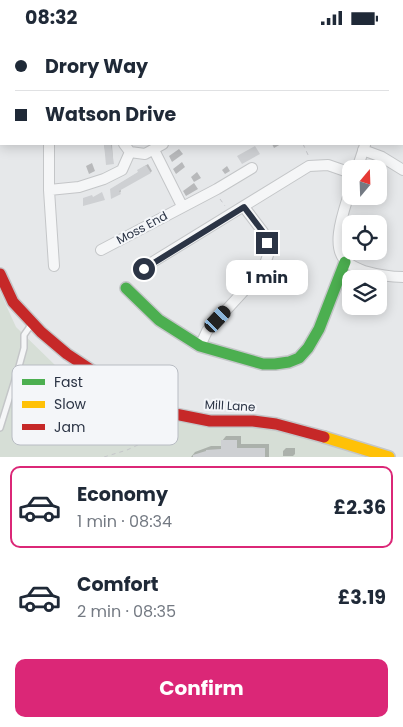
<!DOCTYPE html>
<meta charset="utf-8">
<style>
body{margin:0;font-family:Poppins,sans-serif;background:#f2f2f3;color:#1f2937;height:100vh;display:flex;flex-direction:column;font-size:19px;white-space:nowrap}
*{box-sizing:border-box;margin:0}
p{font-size:16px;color:#747a83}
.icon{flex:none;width:28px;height:28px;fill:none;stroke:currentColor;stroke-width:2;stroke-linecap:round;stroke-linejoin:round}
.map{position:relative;height:422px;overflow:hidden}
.side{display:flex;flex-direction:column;background:#fff;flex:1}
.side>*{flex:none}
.guide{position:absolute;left:0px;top:0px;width:404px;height:110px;box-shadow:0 2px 12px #0003;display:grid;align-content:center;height:110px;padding:0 15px;background:#fff}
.needle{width:32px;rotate:19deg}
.fabs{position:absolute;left:342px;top:125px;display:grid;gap:10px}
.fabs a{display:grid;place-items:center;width:45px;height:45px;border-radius:10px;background:#fff;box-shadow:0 2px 12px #0003;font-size:25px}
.end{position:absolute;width:22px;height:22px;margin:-11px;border:6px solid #2b3445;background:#fff;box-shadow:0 0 0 2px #fff}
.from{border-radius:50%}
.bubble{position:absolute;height:35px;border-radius:10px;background:#fff;box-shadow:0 2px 12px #0003;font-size:16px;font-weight:700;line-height:35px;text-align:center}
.car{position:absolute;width:15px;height:30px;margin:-15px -8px;border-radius:6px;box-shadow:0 0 4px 1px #0007;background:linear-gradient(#222 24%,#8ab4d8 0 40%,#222 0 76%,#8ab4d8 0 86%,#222 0)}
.guide b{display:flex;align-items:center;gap:18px;height:48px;font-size:19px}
.guide b+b{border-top:1px solid #e0e1e3}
.guide i{width:12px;height:12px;background:#1f2937}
ul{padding:9px 0 0;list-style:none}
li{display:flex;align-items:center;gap:15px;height:82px;margin:0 10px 8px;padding:0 5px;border:2px solid transparent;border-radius:10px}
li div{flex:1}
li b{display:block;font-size:19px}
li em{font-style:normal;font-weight:700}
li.active{border-color:#db2777}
li>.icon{width:45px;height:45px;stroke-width:1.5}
.action{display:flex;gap:10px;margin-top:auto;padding:10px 15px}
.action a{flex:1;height:58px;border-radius:10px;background:#db2777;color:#fff;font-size:20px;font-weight:700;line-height:58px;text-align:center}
.status{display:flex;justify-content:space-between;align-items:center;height:35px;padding:0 25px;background:#fff;direction:ltr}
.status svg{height:14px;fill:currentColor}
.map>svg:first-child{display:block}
</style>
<div class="status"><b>08:32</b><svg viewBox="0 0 49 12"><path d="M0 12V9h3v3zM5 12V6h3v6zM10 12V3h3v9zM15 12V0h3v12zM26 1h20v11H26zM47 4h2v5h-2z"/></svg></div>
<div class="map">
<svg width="403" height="422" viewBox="0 0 403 422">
<rect width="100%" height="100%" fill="#e6e8ea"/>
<!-- green -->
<path fill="#d6ded6" d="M0,257L16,292L57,332L139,375L204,390L265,391L314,402L365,422H0Z"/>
<!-- shadow -->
<path fill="#0003" d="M32,0H89V1H20Z
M165,0H176V1H164Z
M204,0H216V1H204Z
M104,109H112L113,127L107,128Z
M272,109H281L274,113Z
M179,114L183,119L172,127L169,121Z
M182,127L185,132L176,139L173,134Z
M92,128L95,136L89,139L86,131Z
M148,129L152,136L151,137L120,154L121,156L120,158L113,153L139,137L140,134Z
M227,131L230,136L225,139L222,135Z
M197,137L201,143L194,147L191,142Z
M194,148L198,154L186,161L183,156Z
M226,401H241V409H269V422H191L195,417L211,411H222V406Z
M286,413H295V419L293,421H283V416Z"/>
<!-- building -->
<path fill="#ced0d3" d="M104,109H111L114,129L106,130Z
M255,111L260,119L242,129L237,121Z
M146,130L151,138L119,156L121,159L111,164L110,154L138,137L137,135Z
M102,157L105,165L83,171V163L92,160L93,162Z
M221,405H237V413H265V422H193V420L206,416V415L221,414Z"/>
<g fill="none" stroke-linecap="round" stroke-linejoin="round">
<!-- lane casing -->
<g stroke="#c4c6c8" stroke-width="8">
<path id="lane" d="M0,393L18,335L24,313V300L31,290"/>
</g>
<!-- street casing -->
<g stroke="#c4c6c8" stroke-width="12">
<path id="street" d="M109,0V1
M154,0V1
M221,0L222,1
M300,1L301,0
M0,28L1,27
M402,60H403
M124,109L130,117L145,119L163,109
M154,115L182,171
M363,115L382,122L403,135
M357,134L365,110
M351,152C346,171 328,212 347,227C351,231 359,234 364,236C378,240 389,242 403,242
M49,155V109
M101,215L217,154L252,133
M54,231L49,155L79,152L104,144L122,135L130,117
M143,233L309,131L328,130L351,138
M200,311L207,296L263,235L268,220L267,208L263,197L244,172"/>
</g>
<!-- fast casing -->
<g stroke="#c4c6c8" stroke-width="14">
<path id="fast" d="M126,253L159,285L200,311L263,329H275L289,327L299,323L308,313L319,294L345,227"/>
</g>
<!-- slow casing -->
<g stroke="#c4c6c8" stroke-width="14">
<path id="slow" d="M324,402L389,422"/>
</g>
<!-- jam casing -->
<g stroke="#c4c6c8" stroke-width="14">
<path id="jam" d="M0,239L13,267L41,297L67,319L114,350L175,379L210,386H253L276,389L324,402"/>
</g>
<!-- path -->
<path stroke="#c5c6ca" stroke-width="1" stroke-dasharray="4 4" stroke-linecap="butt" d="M303,109L309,122
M220,164L225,171
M104,422L127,415L177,392"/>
<!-- lane -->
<use href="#lane" stroke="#f5f6f7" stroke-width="5"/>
<!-- street -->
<use href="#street" stroke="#f5f6f7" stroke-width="10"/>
<!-- fast -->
<use href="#fast" stroke="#4caf50" stroke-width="11"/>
<!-- slow -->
<use href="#slow" stroke="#ffc107" stroke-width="11"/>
<!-- jam -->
<use href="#jam" stroke="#c62828" stroke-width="11"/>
</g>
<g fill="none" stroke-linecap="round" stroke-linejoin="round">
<!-- route -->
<path stroke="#2b3445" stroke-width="6" d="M144,234L244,172L263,197L267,208"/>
</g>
<g text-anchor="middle" stroke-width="4" stroke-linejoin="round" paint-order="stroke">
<!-- street labels -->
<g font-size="12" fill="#2b3445" stroke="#f4f6f9">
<text transform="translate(142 193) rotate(-28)" y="4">Moss End</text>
<text transform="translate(230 371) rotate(3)" y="4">Mill Lane</text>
</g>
</g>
<!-- legend -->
<rect x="12" y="330" width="166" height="80" rx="8" fill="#f4f6f9" stroke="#b8bcc3" stroke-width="1"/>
<rect x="22" y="344" width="23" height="6" fill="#4caf50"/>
<rect x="22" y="366" width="23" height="7" fill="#ffc107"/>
<rect x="22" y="389" width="23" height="6" fill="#c62828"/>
<g font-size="14" fill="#2b3445">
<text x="54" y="352">Fast</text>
<text x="54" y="374">Slow</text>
<text x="54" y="397">Jam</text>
</g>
</svg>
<div class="fabs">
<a><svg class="needle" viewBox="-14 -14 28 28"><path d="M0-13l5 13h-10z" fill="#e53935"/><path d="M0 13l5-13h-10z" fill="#747a83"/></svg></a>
<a><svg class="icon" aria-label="locate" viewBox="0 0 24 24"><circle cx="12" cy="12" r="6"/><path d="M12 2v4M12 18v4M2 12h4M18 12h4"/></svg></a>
<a><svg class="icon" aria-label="layers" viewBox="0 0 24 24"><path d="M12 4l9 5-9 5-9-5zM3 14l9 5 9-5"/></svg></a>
</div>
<i class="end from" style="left:144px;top:234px"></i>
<i class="end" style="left:267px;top:208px"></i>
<div class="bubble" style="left:226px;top:225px;width:82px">1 min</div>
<i class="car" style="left:218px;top:284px;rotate:43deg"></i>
<div class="guide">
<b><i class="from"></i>Drory Way</b>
<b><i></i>Watson Drive</b>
</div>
</div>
<section class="side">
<ul>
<li class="active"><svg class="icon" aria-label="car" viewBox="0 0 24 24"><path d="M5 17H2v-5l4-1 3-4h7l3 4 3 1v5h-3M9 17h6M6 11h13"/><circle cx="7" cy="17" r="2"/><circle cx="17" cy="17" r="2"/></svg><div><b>Economy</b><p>1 min · 08:34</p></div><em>£2.36</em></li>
<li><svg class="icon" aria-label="car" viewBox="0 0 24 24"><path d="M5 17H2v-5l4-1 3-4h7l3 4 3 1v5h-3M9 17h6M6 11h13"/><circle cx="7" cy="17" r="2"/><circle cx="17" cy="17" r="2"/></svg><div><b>Comfort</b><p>2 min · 08:35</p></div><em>£3.19</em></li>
</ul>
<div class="action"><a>Confirm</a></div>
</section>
